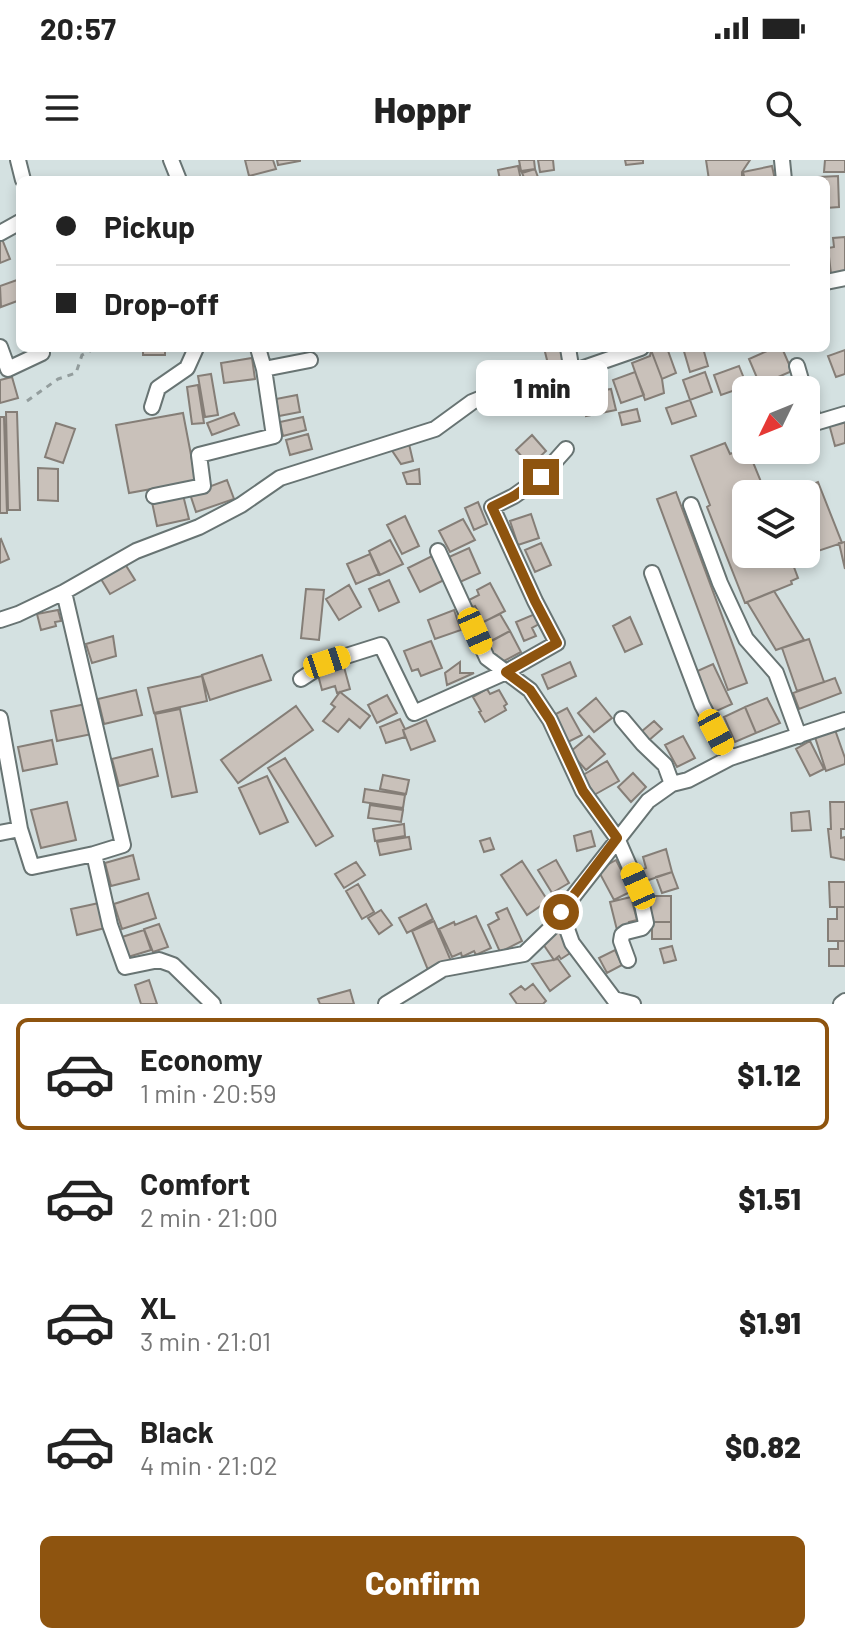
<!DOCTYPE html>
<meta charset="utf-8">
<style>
body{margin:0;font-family:Barlow,sans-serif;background:#f6f6f6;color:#222;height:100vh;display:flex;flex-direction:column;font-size:30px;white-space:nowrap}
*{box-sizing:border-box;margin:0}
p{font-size:26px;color:#767676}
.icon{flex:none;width:44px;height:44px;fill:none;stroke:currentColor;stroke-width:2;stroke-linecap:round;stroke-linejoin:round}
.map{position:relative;height:844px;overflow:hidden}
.drawer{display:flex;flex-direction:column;background:#fff;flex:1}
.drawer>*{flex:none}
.top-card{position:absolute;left:16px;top:16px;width:814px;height:176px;border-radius:12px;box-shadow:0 4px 12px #0003;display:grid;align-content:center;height:176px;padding:0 40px;background:#fff}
.needle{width:52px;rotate:227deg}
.controls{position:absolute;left:732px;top:216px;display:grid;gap:16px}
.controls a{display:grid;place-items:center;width:88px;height:88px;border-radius:12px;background:#fff;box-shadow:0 4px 12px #0003;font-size:40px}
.end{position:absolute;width:36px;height:36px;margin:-18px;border:10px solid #8e540f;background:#fff;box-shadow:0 0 0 4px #fff}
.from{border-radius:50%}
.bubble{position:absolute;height:56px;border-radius:12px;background:#fff;box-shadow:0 4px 12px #0003;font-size:26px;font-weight:800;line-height:56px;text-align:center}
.car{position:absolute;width:24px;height:48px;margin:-24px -12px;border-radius:10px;box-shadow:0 0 6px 2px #0007;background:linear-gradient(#f5c518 24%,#345 0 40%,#f5c518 0 76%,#345 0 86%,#f5c518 0)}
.top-card b{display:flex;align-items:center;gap:28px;height:76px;font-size:30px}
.top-card b+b{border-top:2px solid #e0e0e0}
.top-card i{width:20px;height:20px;background:#222}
ul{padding:14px 0 0;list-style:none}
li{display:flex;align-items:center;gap:24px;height:112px;margin:0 16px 12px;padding:0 24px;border:4px solid transparent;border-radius:12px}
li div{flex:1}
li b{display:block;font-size:30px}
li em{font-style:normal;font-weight:800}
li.on{border-color:#8e540f}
li>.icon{width:72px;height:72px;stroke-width:1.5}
.button{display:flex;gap:16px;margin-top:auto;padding:16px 40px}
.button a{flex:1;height:92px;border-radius:12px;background:#8e540f;color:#fff;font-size:32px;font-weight:800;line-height:92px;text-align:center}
.status{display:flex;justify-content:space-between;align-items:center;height:56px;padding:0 40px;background:#fff;direction:ltr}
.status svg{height:22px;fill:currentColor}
header{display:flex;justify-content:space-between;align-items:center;height:104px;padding:0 40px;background:#fff;font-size:36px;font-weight:800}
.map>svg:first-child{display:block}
</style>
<div class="status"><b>20:57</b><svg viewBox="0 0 49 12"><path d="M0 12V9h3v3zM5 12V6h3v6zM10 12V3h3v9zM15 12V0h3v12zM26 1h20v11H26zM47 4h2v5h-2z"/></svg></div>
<header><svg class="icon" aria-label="menu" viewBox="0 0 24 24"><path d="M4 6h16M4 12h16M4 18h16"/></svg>Hoppr<svg class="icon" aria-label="search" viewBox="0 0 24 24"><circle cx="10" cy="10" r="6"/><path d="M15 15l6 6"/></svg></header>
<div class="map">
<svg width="845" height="844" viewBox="0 0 845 844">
<rect width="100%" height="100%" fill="#d4e1e1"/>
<!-- building -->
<path fill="#c9c1ba" stroke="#857e77" stroke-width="2" d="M245,0H273L276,9L249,16Z
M277,0H300V1L278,5Z
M519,0H534L535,9L521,11Z
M538,0H553L554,10L540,12Z
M625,0H643V3L626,5Z
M706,0H750L742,12V20H709Z
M825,0H845V12H824Z
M518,6L521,20H500L498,10Z
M772,6L775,20H745L743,12Z
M535,9L539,20H525L522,13Z
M838,16L839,47L826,48V20H818V17Z
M826,74L831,117H826Z
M845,77V112L831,114L828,88L834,87L833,78Z
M0,79H2L10,99L0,103Z
M17,120L20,126V140L1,147L0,126Z
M143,188H165V195H143Z
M544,188H563L566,200L548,204Z
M655,188H667L676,213L662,219L651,190Z
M683,188H703L708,206L690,212Z
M774,188H782L792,211L760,225L749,199Z
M651,190L662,219L664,233L645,240L632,203L650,196Z
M845,190V214L836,217L828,196Z
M252,198L255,219L224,223L221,203Z
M739,206L747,226L721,235L714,215Z
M635,212L644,235L621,243L613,220Z
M705,212L712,232L690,240L683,220Z
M211,214L218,255L205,257L198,216Z
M12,217L18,238L0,243V220Z
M570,219L576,243L545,251L539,227Z
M198,225L204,263L192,264L187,227Z
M611,229L616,250L586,256L582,234Z
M746,233V253L739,236Z
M297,235L300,252L279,256L276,239Z
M690,240L696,256L672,264L666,248Z
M637,249L640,261L622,265L619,253Z
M6,252H17L20,350H8Z
M183,253L196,321L129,333L116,265Z
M234,253L239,265L212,275L207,263Z
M0,257H4L7,353H0Z
M303,257L306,270L283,276L280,262Z
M845,260V283L835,286L829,264Z
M56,263L75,269L63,303L45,297Z
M308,274L312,289L290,295L286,280Z
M532,275L546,291L530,306L516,290Z
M725,283L730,294L746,288V290H748L766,334H746V394H789L798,418L791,421L792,424L745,443L707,347L710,345L691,296Z
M409,284L413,301L401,304L391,289Z
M38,308L58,309V341L38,340Z
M419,309L420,324H407L403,313Z
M227,320L234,339L196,352L190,334Z
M818,322L842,383L791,400L789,394H806V334H788Z
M676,332L747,523L728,530L657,339Z
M183,335L189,359L157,366L152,342Z
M478,342L487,364L474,370L465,348Z
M531,354L539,378L518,385L510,361Z
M405,356L419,386L402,394L387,365Z
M463,359L475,380L450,392L439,371Z
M1,379L9,399L0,403V380Z
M390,380L403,404L380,415L369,391Z
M845,382V409L839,383Z
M541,383L551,405L535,412L525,390Z
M469,388L480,413L460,422L449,397Z
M370,394L379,414L356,424L347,404Z
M432,396L444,420L420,432L408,408Z
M125,404L135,420L110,434L101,419Z
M389,420L399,442L379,451L369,429Z
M490,423L505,451L478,465L473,456L479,453L475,446L469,449L465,442L479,435L477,430Z
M349,425L361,447L339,460L326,439Z
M306,429L324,430L319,480L301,478Z
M774,431L804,480L776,490L747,442Z
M58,450L61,461L55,462L56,466L41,470L37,454Z
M454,450L461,470L435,479L428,460Z
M500,454L510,471L491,481L481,463Z
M535,454L539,464L532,468L536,476L524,481L516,462Z
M630,457L642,484L625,492L613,466Z
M510,471L521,492L500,503L497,496L494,498L486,484Z
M113,476L116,496L92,503L86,484Z
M809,479L824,522L797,531L782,488Z
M431,481L442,508L421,516L418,509L412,511L404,491Z
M262,495L271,520L210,540L202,515Z
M460,502V513H474L447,525L445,513Z
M570,502L576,516L548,529L542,515Z
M713,504L732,544L712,553L693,513Z
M344,507L350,529L337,533L335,526L322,530L318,515Z
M202,516L207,541L154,553L148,528Z
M835,518L841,533L799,549L793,533Z
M487,529L490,534L499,530L507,544L504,546L506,550L485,562L479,552L481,551L473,537Z
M136,530L142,555L104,564L98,539Z
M340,532L370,556L360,568L349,559L338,572L323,561L335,547L331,544Z
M387,535L397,553L377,563L368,545Z
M596,538L612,558L594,572L578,553Z
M767,538L780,563L756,573L745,547Z
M86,544L92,574L57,581L51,551Z
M296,546L313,570L238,623L221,600Z
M745,547L756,573L735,582L724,557Z
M567,548L582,575L568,582L554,555Z
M180,549L197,632L172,637L155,554Z
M400,559L405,569L403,570L405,577L386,583L380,567Z
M426,560L435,581L411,590L403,570Z
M654,561L662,569L648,581L641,572Z
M834,567L845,598V604L826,611L814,574Z
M589,576L605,594L586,610L570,592Z
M683,576L695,598L677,607L665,585Z
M52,580L57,604L23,611L18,587Z
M810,581L824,609L810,616L796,589Z
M152,589L158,616L119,626L112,599Z
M285,598L333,676L316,686L268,608Z
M607,601L619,621L594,635L583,615Z
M633,613L646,627L631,642L618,627Z
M383,615L409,620L406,634L380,629Z
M267,616L288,662L260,674L239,628Z
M365,629L405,635L403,648L363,642Z
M67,642L76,680L41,688L31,650Z
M830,642H845V669H841V678L845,677V700L831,697L828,669H831Z
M370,645L403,650L401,662L368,658Z
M809,651L811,670L792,671L791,653Z
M404,664L405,676L375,681L373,669Z
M591,671L595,686L577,691L574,676Z
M409,677L411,689L380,695L377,682Z
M490,678L494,689L484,692L480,681Z
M666,689L672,712L640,723L636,712L646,708L643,697Z
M133,695L139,719L111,726L105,703Z
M556,700L569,723L552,733L538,710Z
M616,700L632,731L614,740L598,710Z
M522,701L548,741L527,755L501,715Z
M356,702L365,715L344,728L335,714Z
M672,712L678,728L662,733L656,717Z
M829,722H845V747H830Z
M358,724L374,752L362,759L346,731Z
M148,733L156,758L122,769L114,744Z
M650,736H671V762H650Z
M631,737L637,760L629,762L630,766L617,770L610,742Z
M99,743L105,768L77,775L71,749Z
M426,744L433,759L407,773L399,758Z
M837,747H845V781H828V759H837Z
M507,748L522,781L500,792L488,765L499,759L496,753Z
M381,750L392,765L379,774L368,758Z
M476,756L491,788L476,795L474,791L462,797L461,793L452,797L439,769L454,762L455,765Z
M434,761L451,801L428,810L412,771Z
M652,762H671V779H652Z
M159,764L168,787L153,792L144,769Z
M560,768L575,790L561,799L559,796L554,800L541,781Z
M144,770L151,790L128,797L122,777Z
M838,781H845V806H829V789H838Z
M672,786L676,800L664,803L660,789Z
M615,790L622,805L607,813L599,798Z
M558,799L570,816L550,831L532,804Z
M149,820L157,844H141L135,825Z
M533,824L546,841L543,844H517L510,834L521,826L525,830Z
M350,830L354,844H320L318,839Z"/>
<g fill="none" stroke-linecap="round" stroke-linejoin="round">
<!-- street casing -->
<g stroke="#687473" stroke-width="18">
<path id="street" d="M18,0L23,20
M171,0L179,20
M782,0L784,20
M0,73L20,62
M826,122L845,118
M0,187L8,209L42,193
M568,188L572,212
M797,206L804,230
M264,209L310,200
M806,237L815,263L845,254
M152,247L158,228L187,208L196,188
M154,336L203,326L199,295L274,276L264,209L258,188
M691,345L720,423L746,479L776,513L799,576
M438,391L487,498L530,530L550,560L583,631L617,678L638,726L646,763L642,768L626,772L622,775L621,781L628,800
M652,413L702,545L730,598
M64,432L123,685L94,694L110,765L125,807L159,800L173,805L213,844
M0,460L18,454L64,432L136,391L199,367L241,345L280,318L435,269L472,242L531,218L572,212L641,188
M301,519L327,502L381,485L414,553L506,512L557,483L535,441L492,347L514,336L541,317L566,289
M0,558L20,669L32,707L94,694
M622,559L643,584L665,605L672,624
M0,673L20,669
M561,752L572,783L614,839L633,844
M386,844L443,809L524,794L558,761L561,752L648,641L672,624L688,620L730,598L845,560
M841,844L845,841"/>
</g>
<!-- path -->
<path stroke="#939d9d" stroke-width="3" stroke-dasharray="6 6" stroke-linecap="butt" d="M27,241L58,219L76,213L82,195L96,188"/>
<!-- street -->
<use href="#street" stroke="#fff" stroke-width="14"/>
</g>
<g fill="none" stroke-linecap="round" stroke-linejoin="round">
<!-- route -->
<path stroke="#8e540f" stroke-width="10" d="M541,317L514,336L492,347L535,441L557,483L506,512L530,530L550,560L583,631L617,678L561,752"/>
</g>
</svg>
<div class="controls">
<a><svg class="needle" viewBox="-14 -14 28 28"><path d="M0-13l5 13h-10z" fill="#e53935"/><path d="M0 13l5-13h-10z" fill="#767676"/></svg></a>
<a><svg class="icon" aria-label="layers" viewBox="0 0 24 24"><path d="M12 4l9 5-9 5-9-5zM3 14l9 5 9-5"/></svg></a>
</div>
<i class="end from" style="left:561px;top:752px"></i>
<i class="end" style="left:541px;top:317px"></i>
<div class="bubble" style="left:476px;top:200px;width:132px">1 min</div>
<i class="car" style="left:475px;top:471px;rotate:156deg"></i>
<i class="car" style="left:327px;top:502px;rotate:72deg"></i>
<i class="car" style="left:716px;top:572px;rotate:152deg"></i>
<i class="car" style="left:638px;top:726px;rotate:336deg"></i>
<div class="top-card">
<b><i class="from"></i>Pickup</b>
<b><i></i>Drop-off</b>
</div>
</div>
<section class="drawer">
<ul>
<li class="on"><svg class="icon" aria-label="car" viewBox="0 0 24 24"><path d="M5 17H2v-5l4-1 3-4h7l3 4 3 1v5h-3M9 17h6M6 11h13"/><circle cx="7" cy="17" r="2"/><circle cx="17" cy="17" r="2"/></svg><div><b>Economy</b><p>1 min · 20:59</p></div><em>$1.12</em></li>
<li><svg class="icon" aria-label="car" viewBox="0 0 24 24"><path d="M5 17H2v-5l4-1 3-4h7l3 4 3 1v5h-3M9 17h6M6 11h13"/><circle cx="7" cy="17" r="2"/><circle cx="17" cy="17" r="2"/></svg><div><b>Comfort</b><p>2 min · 21:00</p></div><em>$1.51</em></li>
<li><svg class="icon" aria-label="car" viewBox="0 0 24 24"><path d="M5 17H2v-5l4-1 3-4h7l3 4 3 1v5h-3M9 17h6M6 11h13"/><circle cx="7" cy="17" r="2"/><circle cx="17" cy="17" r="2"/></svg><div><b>XL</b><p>3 min · 21:01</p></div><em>$1.91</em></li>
<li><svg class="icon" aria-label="car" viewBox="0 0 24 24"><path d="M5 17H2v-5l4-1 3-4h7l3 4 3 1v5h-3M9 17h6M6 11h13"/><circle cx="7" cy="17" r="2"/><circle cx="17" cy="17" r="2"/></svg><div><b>Black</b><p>4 min · 21:02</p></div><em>$0.82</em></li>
</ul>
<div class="button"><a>Confirm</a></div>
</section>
